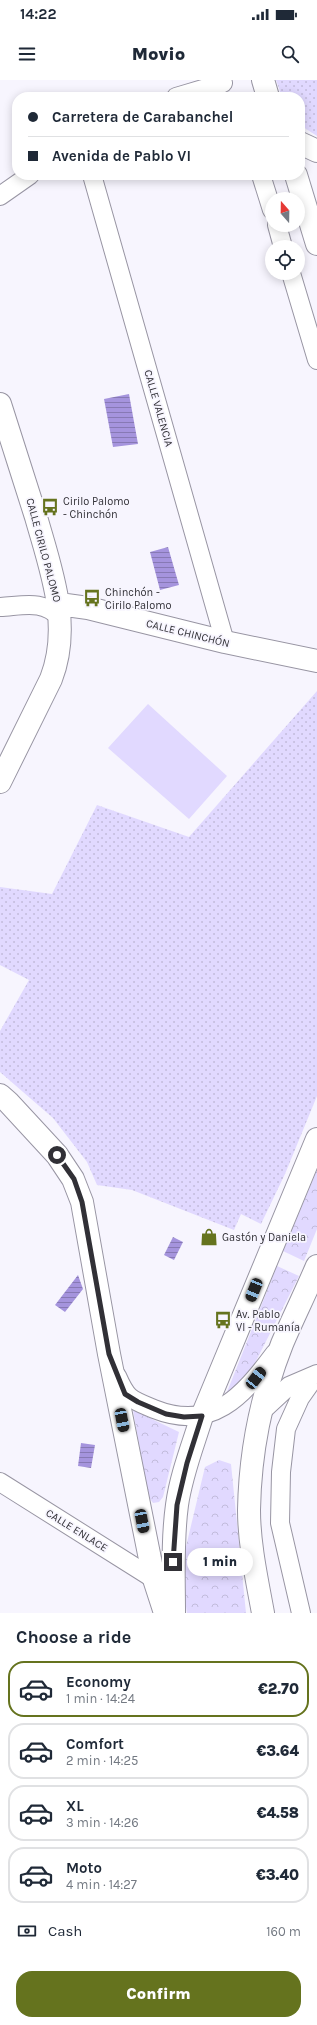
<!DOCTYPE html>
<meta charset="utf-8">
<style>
body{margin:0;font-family:Karla,sans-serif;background:#f2f2f3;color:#1f2937;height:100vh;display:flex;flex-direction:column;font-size:15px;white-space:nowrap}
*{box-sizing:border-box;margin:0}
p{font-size:13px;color:#747a83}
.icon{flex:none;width:22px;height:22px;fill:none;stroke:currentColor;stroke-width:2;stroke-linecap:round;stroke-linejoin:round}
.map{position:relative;height:1533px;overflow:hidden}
.sheet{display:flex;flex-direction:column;background:#fff;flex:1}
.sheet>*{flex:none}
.banner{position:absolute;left:12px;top:12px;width:293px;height:88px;border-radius:16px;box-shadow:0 2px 10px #0003;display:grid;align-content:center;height:88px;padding:0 16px;background:#fff}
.needle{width:26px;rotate:340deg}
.buttons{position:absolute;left:265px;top:112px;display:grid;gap:8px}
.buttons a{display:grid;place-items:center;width:40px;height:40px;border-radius:50%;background:#fff;box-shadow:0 2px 10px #0003;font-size:20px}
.end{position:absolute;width:18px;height:18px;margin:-9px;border:5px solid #313036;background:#fff;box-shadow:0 0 0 2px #fff}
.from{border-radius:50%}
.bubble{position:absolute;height:28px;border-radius:14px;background:#fff;box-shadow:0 2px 10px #0003;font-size:13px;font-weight:800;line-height:28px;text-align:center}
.car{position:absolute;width:12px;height:24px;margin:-12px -6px;border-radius:5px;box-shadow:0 0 3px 1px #0007;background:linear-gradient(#222 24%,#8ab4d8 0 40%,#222 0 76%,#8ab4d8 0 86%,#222 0)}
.banner b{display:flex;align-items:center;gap:14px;height:38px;font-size:15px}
.banner b+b{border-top:1px solid #e0e1e3}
.banner i{width:10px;height:10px;background:#1f2937}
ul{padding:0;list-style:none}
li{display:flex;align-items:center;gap:12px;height:56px;margin:0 8px 6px;padding:0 8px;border:2px solid #e0e1e3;border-radius:16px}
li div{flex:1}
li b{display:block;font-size:15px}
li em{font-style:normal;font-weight:800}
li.on{border-color:#65731e}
li>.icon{width:36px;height:36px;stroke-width:1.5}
h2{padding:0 16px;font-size:18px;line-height:48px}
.pay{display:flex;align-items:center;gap:10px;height:44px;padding:0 16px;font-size:15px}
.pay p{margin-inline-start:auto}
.action{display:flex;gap:8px;margin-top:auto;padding:8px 16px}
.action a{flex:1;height:46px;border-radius:16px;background:#65731e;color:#fff;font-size:16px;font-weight:800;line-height:46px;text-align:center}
.status{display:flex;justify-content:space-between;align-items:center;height:28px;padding:0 20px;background:#fff;direction:ltr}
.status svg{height:11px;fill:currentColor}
header{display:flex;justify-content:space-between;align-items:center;height:52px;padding:0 16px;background:#fff;font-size:18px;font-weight:800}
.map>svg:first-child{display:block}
</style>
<div class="status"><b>14:22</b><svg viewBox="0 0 49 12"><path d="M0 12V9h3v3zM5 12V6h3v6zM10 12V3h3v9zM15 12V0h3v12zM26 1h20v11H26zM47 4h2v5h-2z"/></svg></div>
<header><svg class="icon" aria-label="menu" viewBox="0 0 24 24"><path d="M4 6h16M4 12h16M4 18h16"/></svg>Movio<svg class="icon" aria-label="search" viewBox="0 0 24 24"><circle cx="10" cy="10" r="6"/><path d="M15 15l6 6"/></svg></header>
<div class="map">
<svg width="317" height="1533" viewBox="0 0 317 1533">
<defs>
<pattern id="grass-dots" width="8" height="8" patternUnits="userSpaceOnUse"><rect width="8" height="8" fill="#e1d9ff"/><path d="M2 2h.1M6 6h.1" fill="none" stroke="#c2bbdb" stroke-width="1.8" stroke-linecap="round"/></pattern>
<pattern id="park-crowns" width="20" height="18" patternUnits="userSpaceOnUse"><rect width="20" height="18" fill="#e1d9ff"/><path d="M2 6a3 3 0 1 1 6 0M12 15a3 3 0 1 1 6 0" fill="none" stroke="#c2bbdb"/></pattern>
<pattern id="water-rules" width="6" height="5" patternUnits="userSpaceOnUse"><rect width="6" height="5" fill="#a594dd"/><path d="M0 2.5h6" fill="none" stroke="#8779b4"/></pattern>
</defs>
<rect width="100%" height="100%" fill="#f7f5fe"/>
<!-- grass -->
<path fill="url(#grass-dots)" d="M276,0H317V56L300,45V17H282Z
M317,611V1016L285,1094L261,1144L241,1134L234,1150L132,1110L97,1105L87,1082L53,1038L0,992V951L29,900L0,885V807L52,814L97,725L189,757Z"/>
<!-- park -->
<path fill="url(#park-crowns)" d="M317,1090V1149L304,1181L283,1171Z
M277,1186L299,1196L251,1291L221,1327Z
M133,1330L179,1352L163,1417L159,1422L153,1423L148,1416Z
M219,1380L231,1384L246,1533H187L184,1514V1475L205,1387Z"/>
<!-- pitch -->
<path fill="#e1d9ff" d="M148,624L227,696L189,739L108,668Z"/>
<!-- water -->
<path fill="url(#water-rules)" d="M129,314L138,364L113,367L104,319Z
M168,467L179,505L160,510L150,472Z
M173,1157L183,1162L174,1180L164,1175Z
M78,1195L83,1209L65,1232L55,1225Z
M81,1363L95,1365L91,1388L78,1386Z"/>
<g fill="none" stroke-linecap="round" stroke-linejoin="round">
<!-- street casing -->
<g stroke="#9895a3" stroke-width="20">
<path id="street" d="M176,17L223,3
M92,95L225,562
M261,95L272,130
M0,116L30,95
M277,145L283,167
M291,193L317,280
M0,527C22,526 44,519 60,538
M117,1296C127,1319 130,1319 154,1329C212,1352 242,1317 275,1273
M261,1332L289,1306L317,1294
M0,1402L154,1499
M301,1533L280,1443L281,1392L286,1349L300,1318L317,1294"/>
</g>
<!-- secondary casing -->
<g stroke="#9895a3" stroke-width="24">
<path id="secondary" d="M263,0L268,17
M300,63L317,71
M296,95L317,164
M0,324C12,362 24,399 36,437C51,490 72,545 51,599L0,702
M59,524L88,528L225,562L317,581
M0,1015L8,1022L57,1075L73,1099L82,1122L109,1274L154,1499L165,1533
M174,1533C174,1497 172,1461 177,1425C181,1395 193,1365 202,1336L317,1059
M263,1533C257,1500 249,1464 249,1430C250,1374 261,1317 282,1264C293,1238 306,1212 317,1186"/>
</g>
<!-- street -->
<use href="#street" stroke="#fff" stroke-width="18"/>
<!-- secondary -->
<use href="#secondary" stroke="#fff" stroke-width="22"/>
</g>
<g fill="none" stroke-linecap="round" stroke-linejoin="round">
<!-- route -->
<path stroke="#313036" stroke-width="5" d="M57,1075L74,1099L82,1122L109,1274L125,1314L138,1322L166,1334L184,1337L202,1336L187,1383L177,1425L173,1482"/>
</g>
<!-- icons -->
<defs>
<g id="bus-bare" transform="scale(1.38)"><path d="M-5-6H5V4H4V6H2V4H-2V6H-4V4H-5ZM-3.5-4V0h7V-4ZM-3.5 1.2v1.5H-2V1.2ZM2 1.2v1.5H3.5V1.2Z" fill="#65731e" stroke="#f7f5fe" stroke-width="2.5" paint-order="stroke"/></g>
<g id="shop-bare" transform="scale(1.38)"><path d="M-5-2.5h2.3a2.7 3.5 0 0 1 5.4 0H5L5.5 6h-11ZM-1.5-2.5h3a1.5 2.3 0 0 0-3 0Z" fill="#65731e" stroke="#f7f5fe" stroke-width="2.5" paint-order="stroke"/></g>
</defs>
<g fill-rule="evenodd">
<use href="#bus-bare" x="50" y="427"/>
<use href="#bus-bare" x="92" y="518"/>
<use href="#shop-bare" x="209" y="1157"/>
<use href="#bus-bare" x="223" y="1240"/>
</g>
<g text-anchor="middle" stroke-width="3.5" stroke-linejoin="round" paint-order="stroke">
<!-- street labels -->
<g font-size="11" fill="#313036" stroke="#f7f5fe">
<text transform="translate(159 328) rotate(74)" y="4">CALLE VALENCIA</text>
<text transform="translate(44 470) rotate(75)" y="4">CALLE CIRILO PALOMO</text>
<text transform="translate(188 553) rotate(14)" y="4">CALLE CHINCHÓN</text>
<text transform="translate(77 1450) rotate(32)" y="4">CALLE ENLACE</text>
</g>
<!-- poi labels -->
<g font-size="11" fill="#313036" stroke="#f7f5fe" text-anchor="start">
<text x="63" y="425">Cirilo Palomo<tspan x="63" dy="13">- Chinchón</tspan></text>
<text x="105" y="516">Chinchón -<tspan x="105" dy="13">Cirilo Palomo</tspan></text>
<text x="222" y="1161">Gastón y Daniela</text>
<text x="236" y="1238">Av. Pablo<tspan x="236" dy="13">VI - Rumanía</tspan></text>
</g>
</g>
</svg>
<div class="buttons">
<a><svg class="needle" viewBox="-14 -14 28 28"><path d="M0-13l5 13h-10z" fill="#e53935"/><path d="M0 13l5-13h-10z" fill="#747a83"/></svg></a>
<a><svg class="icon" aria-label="locate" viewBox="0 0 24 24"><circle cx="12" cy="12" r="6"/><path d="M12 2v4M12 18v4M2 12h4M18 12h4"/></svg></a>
</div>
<i class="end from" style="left:57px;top:1075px"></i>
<i class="end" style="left:173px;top:1482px"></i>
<div class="bubble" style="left:187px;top:1468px;width:66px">1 min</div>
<i class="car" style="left:254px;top:1210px;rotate:202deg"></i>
<i class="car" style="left:256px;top:1298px;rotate:38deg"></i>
<i class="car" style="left:122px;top:1340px;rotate:169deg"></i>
<i class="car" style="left:142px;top:1441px;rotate:169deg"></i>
<div class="banner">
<b><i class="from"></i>Carretera de Carabanchel</b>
<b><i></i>Avenida de Pablo VI</b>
</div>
</div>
<section class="sheet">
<h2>Choose a ride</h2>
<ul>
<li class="on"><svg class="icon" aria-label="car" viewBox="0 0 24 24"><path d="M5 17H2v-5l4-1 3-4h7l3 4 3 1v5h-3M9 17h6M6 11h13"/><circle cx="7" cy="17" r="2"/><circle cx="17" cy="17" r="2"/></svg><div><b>Economy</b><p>1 min · 14:24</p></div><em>€2.70</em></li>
<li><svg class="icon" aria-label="car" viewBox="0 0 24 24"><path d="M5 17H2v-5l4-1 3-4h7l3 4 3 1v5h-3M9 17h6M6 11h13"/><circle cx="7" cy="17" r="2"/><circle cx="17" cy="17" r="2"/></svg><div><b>Comfort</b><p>2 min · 14:25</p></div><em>€3.64</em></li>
<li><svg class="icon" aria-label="car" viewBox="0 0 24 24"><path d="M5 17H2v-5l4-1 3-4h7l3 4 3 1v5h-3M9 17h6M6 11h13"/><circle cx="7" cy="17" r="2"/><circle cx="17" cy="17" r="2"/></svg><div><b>XL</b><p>3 min · 14:26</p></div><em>€4.58</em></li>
<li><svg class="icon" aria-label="car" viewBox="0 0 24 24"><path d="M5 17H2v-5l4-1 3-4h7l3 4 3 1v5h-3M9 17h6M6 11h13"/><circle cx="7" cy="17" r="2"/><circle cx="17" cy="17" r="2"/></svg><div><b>Moto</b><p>4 min · 14:27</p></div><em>€3.40</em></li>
</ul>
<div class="pay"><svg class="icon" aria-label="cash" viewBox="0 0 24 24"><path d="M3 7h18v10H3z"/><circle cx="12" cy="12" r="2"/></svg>Cash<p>160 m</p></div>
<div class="action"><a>Confirm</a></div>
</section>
